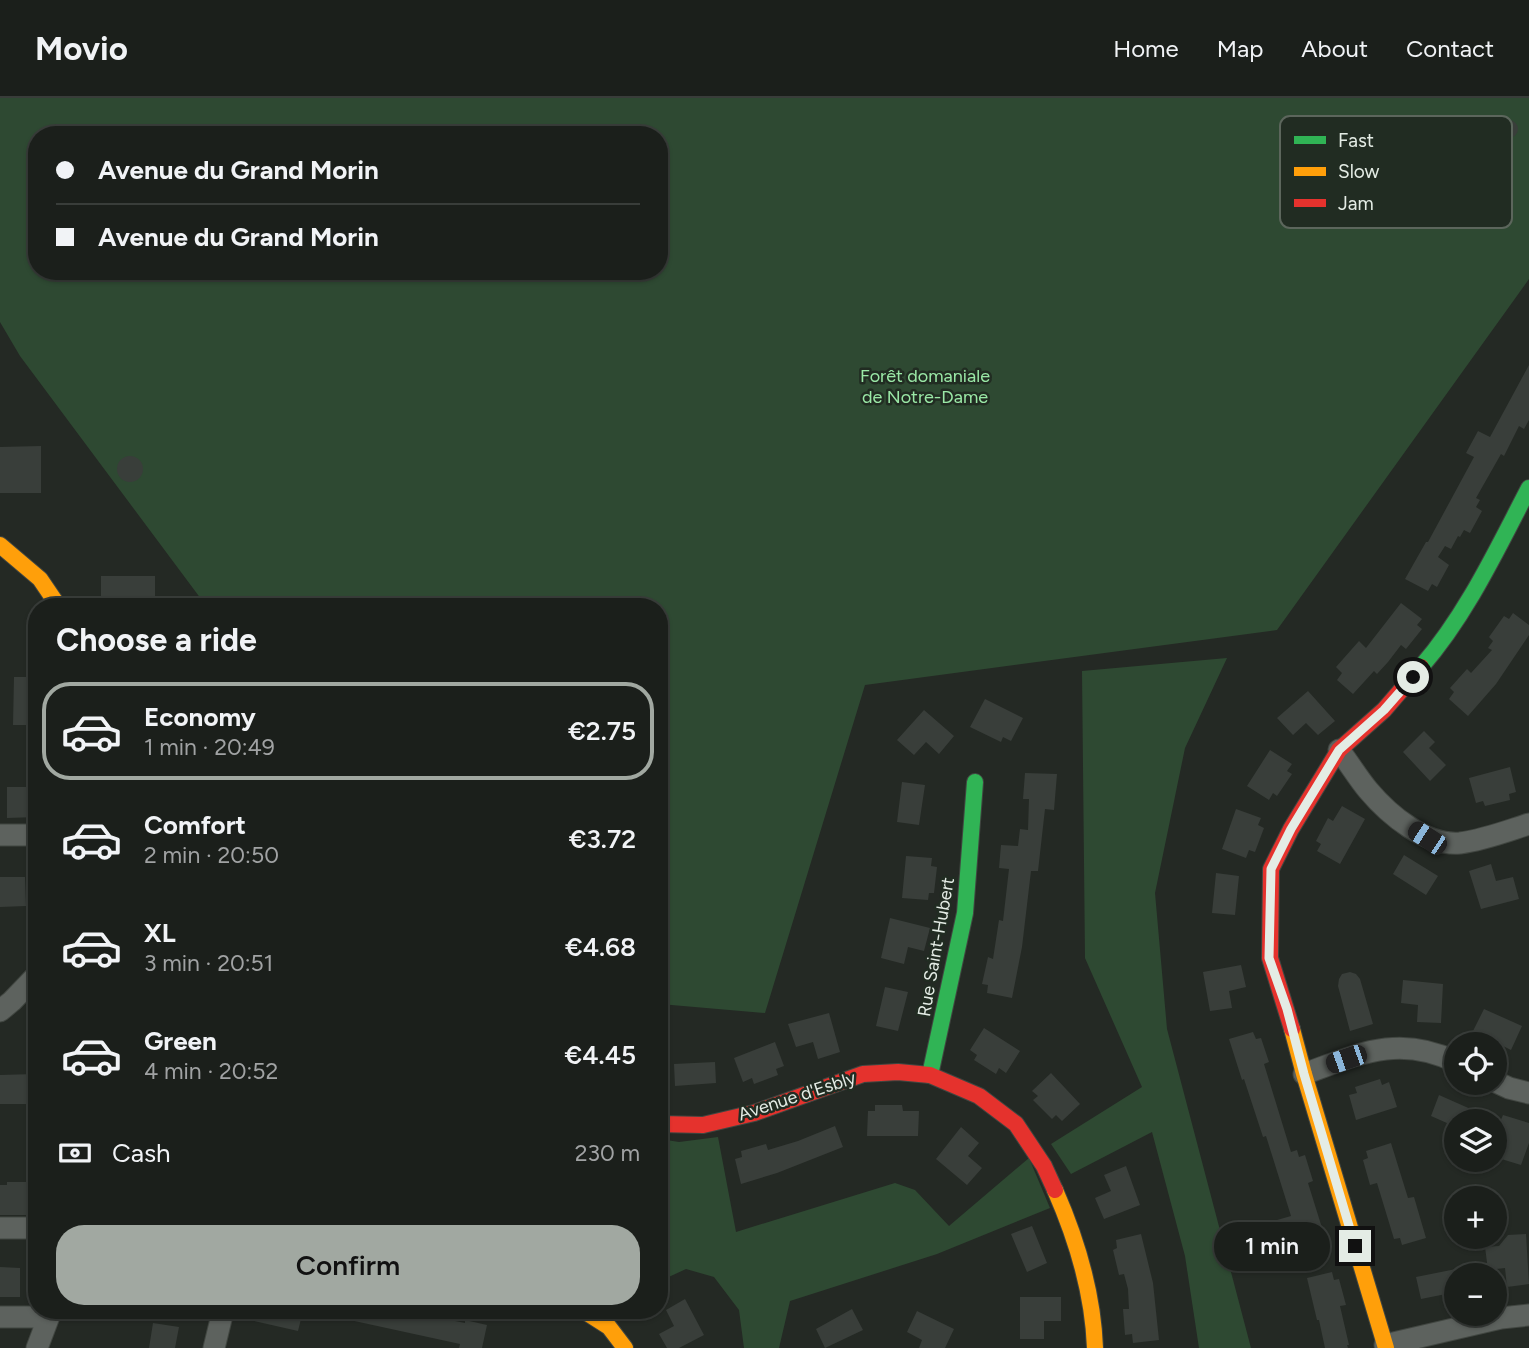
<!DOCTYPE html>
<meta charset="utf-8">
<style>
body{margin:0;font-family:Figtree,sans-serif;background:#242724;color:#f1f3f6;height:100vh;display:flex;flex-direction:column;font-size:26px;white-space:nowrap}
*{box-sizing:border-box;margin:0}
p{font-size:23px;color:#a0a2a3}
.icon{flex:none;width:38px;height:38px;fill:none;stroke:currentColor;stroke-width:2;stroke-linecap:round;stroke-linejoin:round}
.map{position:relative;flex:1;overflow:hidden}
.drawer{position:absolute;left:28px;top:500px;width:640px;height:721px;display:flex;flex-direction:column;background:#1b1f1b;border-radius:28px;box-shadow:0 2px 5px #0004,0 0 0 2px #393d3a}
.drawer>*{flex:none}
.guide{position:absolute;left:28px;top:28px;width:640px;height:154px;border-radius:28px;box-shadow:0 2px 5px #0004,0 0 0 2px #393d3a;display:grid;align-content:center;height:154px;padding:0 28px;background:#1b1f1b}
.buttons{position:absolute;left:1444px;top:934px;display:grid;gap:14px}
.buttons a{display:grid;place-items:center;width:63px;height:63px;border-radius:50%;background:#1b1f1b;box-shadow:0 2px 5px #0004,0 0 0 2px #393d3a;font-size:35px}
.end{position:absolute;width:32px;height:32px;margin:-16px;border:9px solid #e4ece5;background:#111;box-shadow:0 0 0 4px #111}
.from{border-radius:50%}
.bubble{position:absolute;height:49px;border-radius:24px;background:#1b1f1b;box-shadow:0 2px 5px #0004,0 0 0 2px #393d3a;font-size:23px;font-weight:600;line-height:49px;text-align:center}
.car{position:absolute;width:21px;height:42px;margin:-21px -10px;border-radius:9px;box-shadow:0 0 5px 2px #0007;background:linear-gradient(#222 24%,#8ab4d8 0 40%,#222 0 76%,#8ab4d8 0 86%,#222 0)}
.guide b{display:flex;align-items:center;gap:24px;height:66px;font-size:26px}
.guide b+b{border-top:2px solid #393d3a}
.guide i{width:18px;height:18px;background:#f1f3f6}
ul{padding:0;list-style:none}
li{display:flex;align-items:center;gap:21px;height:98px;margin:0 14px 10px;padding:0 14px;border:4px solid transparent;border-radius:28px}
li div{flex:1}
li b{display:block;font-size:26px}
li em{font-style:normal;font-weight:600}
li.current{border-color:#a1a8a1}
li>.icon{width:63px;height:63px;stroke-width:1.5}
h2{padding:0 28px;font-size:32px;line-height:84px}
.pay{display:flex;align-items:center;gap:18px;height:77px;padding:0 28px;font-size:26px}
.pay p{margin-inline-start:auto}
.button{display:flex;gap:14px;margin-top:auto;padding:14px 28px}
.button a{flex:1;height:80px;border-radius:28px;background:#a1a8a1;color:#111;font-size:28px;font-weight:600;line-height:80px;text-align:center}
header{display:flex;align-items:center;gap:42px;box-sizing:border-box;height:98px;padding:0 35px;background:#1b1f1b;border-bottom:2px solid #393d3a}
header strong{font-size:33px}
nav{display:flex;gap:38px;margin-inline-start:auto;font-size:24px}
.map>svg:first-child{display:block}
</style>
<header>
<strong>Movio</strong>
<nav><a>Home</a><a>Map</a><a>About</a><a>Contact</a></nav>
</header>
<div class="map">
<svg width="1529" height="1250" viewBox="0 0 1529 1250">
<rect width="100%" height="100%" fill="#242924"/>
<!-- green -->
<path fill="#2e4932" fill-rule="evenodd" d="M0,0H1529V181L1277,532L865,587L765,915L660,906V509H207L20,258L0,224ZM37,37H660V173H37Z
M1227,560L1185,650L1155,795L1167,931L1251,1250H1199L1185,1158L1152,1034L1071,1076L1051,1046L1142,989L1085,860L1082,573Z
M718,1039L736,1134L895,1085L915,1092L949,1128L1029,1060L1050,1110L937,1156L790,1203L779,1250H744L739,1212L714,1179L686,1171L660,1183V1041L679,1044Z"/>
<!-- building -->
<path fill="#393e3a" d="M1500 31a9 9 0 1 1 18 0a9 9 0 1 1-18 0Z
M1529,267V322L1524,331L1519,328L1504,358L1501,356L1476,400L1480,402L1476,409L1482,413L1470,435L1464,432L1460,439L1458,438L1451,451L1445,448L1438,459L1449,467L1437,489L1432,486L1428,493L1405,481L1426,444H1428L1474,359L1466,355L1478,333L1490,339Z
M41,348V395H0V349Z
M117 371a13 13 0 1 1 26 0a13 13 0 1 1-26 0Z
M101,478H155V509H101Z
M1401,505L1422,521L1417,527L1422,531L1406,551L1401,547L1388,564L1377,576L1374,573L1353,596L1337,582L1342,575L1336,569L1359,543L1366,550Z
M1513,515L1529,527V537L1496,586L1468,618L1449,601L1454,594L1450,590L1467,571L1471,575L1492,552L1488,550L1493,543L1489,539L1504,518L1509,521Z
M14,579H34V582H37V624H34V627H13Z
M1308,593L1335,623L1318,637L1306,625L1293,637L1277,620Z
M985,601L1023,620L1011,643L1003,639L1001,644L970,629Z
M924,612L954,638L939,656L926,644L914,657L897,642Z
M1424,633L1435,644L1429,650L1446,667L1430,683L1403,654Z
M1270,652L1292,666L1287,673L1292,676L1277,698L1273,695L1269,702L1247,688Z
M1510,669L1516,694L1509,696L1510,702L1485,708L1483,703L1476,705L1469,680Z
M1025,675L1057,676L1054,712L1045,711L1038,773H1031L1022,849L1012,900L987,895L988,887L982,886L988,859L993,861L999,822L1003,823L1009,771L999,770L1001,747L1018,748L1020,731L1028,732L1029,701H1023Z
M902,684L925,687L919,727L897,724Z
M7,689H37V719L7,720Z
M1342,708L1365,721L1340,766L1317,753L1321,746L1316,743L1328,720L1333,723Z
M1236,711L1261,720L1258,727L1264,730L1255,754L1249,752L1246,760L1222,751Z
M1404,757L1438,778L1426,797L1393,776Z
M906,758L932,760L931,768L937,769L934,795H929L928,802L902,800Z
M1491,766L1496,783L1513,779L1519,801L1481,811L1469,773Z
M1216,775L1239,778L1235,817L1212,815Z
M0,779H25L26,808L0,809Z
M890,820L930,830L924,853L908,849L904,866L881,860Z
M1241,867L1246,889L1229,893L1232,910L1210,913L1203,874Z
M1350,874L1356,876L1360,881L1373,926L1350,933L1338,888L1339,881L1342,876Z
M1403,882L1443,886L1441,925L1417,924L1418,907L1401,905Z
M885,889L908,894L898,933L876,928Z
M1484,911L1522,928L1511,952L1503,948L1501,954L1494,951V947H1484L1478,944L1480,938L1472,935Z
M829,915L840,954L818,961L813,944L796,949L788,926Z
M984,930L1020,953L1006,975L999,970L996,976L974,962L977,957L970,952Z
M1253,934L1256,941L1261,940L1269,964L1264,966L1291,1054L1297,1052L1299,1059L1305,1057L1313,1083L1308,1085L1323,1133L1306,1138L1311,1155L1289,1162L1277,1122L1291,1118L1266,1038L1263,1039L1244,981L1242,982L1229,941Z
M775,944L784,968L776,971L778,977L754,986L752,980L743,984L734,960Z
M715,964L716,985L675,988L674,966Z
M1051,975L1080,1006L1062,1023L1056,1017L1052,1021L1033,1002L1038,998L1032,993Z
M35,976L34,1006H0V977Z
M1380,981L1382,987L1389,984L1397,1009L1356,1022L1349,997L1357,995L1355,989Z
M1439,997L1500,1024L1503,1017L1529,1025V1045L1521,1067L1498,1060L1501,1049L1494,1047V1024H1456V1029L1431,1018Z
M875,1007H902L903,1013H919L918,1038H867L868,1013H875Z
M835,1028L843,1049L777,1075L741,1086L735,1061L742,1059L741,1053L766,1046L768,1052L798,1043Z
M961,1029L979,1045L968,1058L982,1070L967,1087L936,1061Z
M1391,1045L1408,1100L1414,1099L1426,1140L1402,1147L1400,1140L1394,1141L1377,1085L1370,1087L1363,1062L1368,1060L1366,1053Z
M1126,1068L1140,1107L1104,1121L1095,1100L1111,1093L1104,1077Z
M7,1084H37V1113H28L27,1117H0V1087H7Z
M1032,1128L1047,1165L1027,1174L1011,1136Z
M1141,1136L1153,1185L1159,1242L1133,1245L1132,1236L1125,1237L1123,1211H1129L1128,1191L1124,1176L1119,1177L1113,1152L1117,1150L1116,1142Z
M1526,1136L1529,1186L1507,1189L1505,1170L1488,1172L1485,1149L1499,1148L1508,1137Z
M0,1169L20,1170V1199H0Z
M1456,1171V1194L1421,1201L1416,1179Z
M1332,1174L1334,1182L1339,1181L1346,1207L1340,1208L1349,1247H1347L1348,1250H1325L1319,1222H1317L1307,1180Z
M1020,1199H1061V1223H1044V1241H1020Z
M685,1201L704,1237L679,1250H667L659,1236L674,1228L666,1212Z
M852,1211L863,1232L825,1250L816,1231Z
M238,1213H303L298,1233L237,1219Z
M336,1213H406L465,1225V1222L487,1227L482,1250H459L460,1246L336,1219Z
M917,1213L954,1231L945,1250H919L922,1242L907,1234Z
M153,1225L179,1229L175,1250H149Z"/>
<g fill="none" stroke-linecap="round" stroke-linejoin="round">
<!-- street casing -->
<g stroke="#414641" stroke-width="23">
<path id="street" d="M1339,652C1349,665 1358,680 1368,692C1389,717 1426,748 1460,745C1484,742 1507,733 1529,726
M0,737H37
M0,913L12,903L37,877
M1304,976C1359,956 1399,936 1456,964
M1494,983L1509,990L1529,995
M0,1130H37
M0,1219H48
M1385,1247L1501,1220L1529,1217
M37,1250L51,1213
M214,1250L223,1213"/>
</g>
<!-- fast casing -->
<g stroke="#414641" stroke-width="18">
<path id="fast" d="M1421,569C1467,516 1497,451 1529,390
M930,977L965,815L975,684"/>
</g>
<!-- slow casing -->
<g stroke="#414641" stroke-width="18">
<path id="slow" d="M0,447L40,481L59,509
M1292,931L1304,976L1386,1250
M1055,1092C1077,1142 1093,1195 1095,1250
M584,1213L609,1229L625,1250"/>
</g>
<!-- jam casing -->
<g stroke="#414641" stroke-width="18">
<path id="jam" d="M1292,931L1270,860L1271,771L1291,731L1339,652L1384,612L1421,569
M660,1026L703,1027L754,1015L863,976L898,974L930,977L979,998L1016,1026L1044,1068L1055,1092"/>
</g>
<!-- street -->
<use href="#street" stroke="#5d625e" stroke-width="21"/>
<!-- fast -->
<use href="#fast" stroke="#30b455" stroke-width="16"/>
<!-- slow -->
<use href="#slow" stroke="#ff9f0a" stroke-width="16"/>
<!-- jam -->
<use href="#jam" stroke="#e5322d" stroke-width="16"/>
</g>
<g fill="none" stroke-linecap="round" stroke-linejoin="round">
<!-- route -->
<path stroke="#e4ece5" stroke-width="9" d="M1355,1148L1304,976L1287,911L1269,860L1271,771L1291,731L1339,652L1384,612L1413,579"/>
</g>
<g text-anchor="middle" stroke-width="5" stroke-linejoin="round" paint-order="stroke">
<!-- park labels -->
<g font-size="18" fill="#9ae8a6" stroke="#212c22">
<text x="925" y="284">Forêt domaniale<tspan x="925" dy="21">de Notre-Dame</tspan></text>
</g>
<!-- street labels -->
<g font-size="18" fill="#e4ece5" stroke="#212c22">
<text transform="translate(936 849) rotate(-80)" y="6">Rue Saint-Hubert</text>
<text transform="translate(797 998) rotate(-18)" y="6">Avenue d'Esbly</text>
</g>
</g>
<!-- legend -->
<rect x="1280" y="18" width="232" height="112" rx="10" fill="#212c22" stroke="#5c665c" stroke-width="2"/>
<rect x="1294" y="38" width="32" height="8" fill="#30b455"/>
<rect x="1294" y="69" width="32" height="9" fill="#ff9f0a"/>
<rect x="1294" y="101" width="32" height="8" fill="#e5322d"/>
<g font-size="19" fill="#e4ece5">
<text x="1338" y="49">Fast</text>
<text x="1338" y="80">Slow</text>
<text x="1338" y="112">Jam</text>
</g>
</svg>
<div class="buttons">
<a><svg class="icon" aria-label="locate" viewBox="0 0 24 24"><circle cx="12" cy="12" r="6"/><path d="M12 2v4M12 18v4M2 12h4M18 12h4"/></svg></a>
<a><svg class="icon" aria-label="layers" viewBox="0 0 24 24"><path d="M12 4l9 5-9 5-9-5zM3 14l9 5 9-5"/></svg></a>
<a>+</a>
<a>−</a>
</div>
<i class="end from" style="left:1413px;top:579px"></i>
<i class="end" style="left:1355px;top:1148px"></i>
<div class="bubble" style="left:1214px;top:1124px;width:116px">1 min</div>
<i class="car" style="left:1427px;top:740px;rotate:303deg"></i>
<i class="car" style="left:1346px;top:961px;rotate:251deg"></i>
<div class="guide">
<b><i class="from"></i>Avenue du Grand Morin</b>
<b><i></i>Avenue du Grand Morin</b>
</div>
<section class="drawer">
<h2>Choose a ride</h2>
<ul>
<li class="current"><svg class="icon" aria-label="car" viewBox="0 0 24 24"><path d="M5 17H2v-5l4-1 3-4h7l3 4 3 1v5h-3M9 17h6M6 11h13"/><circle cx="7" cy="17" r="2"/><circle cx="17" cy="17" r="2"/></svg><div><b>Economy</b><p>1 min · 20:49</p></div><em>€2.75</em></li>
<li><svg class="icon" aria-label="car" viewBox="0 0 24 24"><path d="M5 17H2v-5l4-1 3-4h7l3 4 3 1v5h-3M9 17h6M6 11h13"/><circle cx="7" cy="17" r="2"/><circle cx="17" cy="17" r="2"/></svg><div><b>Comfort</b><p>2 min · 20:50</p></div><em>€3.72</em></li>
<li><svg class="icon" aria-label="car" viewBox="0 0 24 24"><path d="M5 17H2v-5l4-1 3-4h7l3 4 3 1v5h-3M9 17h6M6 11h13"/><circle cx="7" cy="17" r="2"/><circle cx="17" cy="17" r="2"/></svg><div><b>XL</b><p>3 min · 20:51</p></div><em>€4.68</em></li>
<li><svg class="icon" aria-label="car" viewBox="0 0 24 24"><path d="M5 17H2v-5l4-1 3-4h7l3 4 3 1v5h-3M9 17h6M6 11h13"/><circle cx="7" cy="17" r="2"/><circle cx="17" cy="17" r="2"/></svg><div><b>Green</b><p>4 min · 20:52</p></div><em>€4.45</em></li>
</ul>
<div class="pay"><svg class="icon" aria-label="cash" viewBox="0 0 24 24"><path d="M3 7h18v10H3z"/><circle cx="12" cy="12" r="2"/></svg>Cash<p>230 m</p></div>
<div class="button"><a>Confirm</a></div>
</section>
</div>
